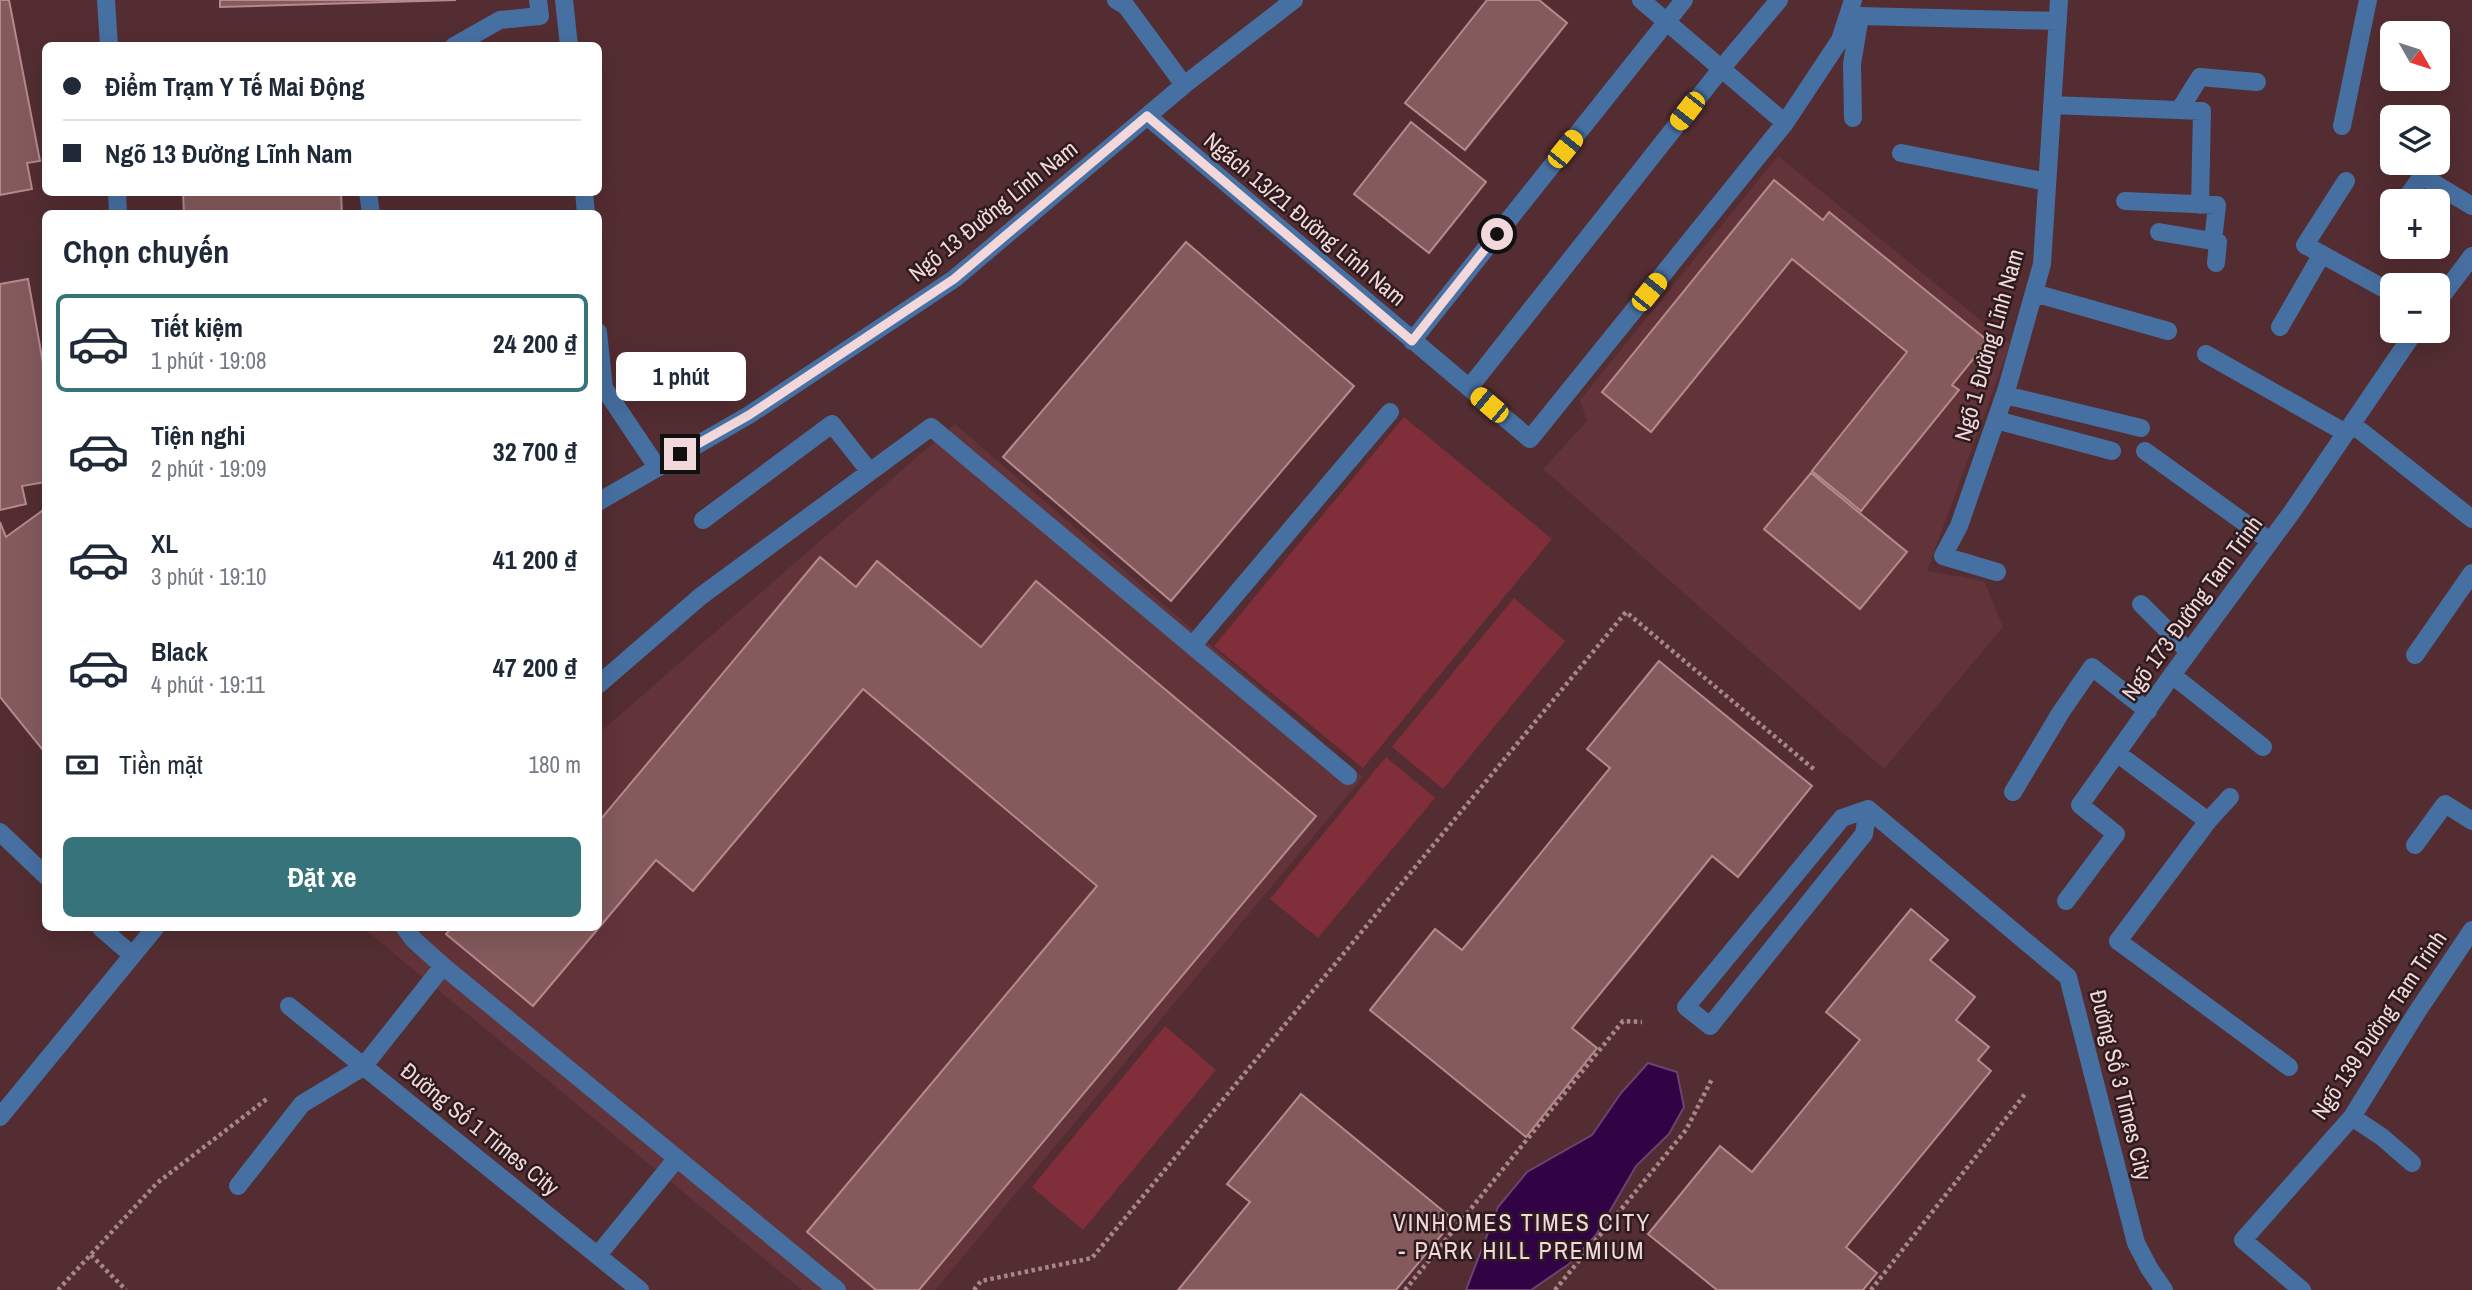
<!DOCTYPE html>
<html lang="vi">
<meta charset="utf-8">
<style>
body{margin:0;font-family:"Archivo Narrow",sans-serif;background:#f6f6f7;color:#1f2937;height:100vh;display:flex;flex-direction:column;font-size:26px;white-space:nowrap}
*{box-sizing:border-box;margin:0}
p{font-size:23px;color:#747a83}
.icon{flex:none;width:38px;height:38px;fill:none;stroke:currentColor;stroke-width:2;stroke-linecap:round;stroke-linejoin:round}
.map{position:relative;flex:1;overflow:hidden}
.drawer{position:absolute;left:42px;top:210px;width:560px;height:721px;display:flex;flex-direction:column;background:#fff;border-radius:10px;box-shadow:0 7px 28px #0002}
.drawer>*{flex:none}
.hud{position:absolute;left:42px;top:42px;width:560px;height:154px;border-radius:10px;box-shadow:0 7px 28px #0002;display:grid;align-content:center;height:154px;padding:0 21px;background:#fff}
.needle{width:46px;rotate:129deg}
.controls{position:absolute;left:2380px;top:21px;display:grid;gap:14px}
.controls a{display:grid;place-items:center;width:70px;height:70px;border-radius:10px;background:#fff;box-shadow:0 7px 28px #0002;font-size:35px}
.end{position:absolute;width:32px;height:32px;margin:-16px;border:9px solid #f2d8da;background:#111;box-shadow:0 0 0 4px #111}
.from{border-radius:50%}
.bubble{position:absolute;height:49px;border-radius:10px;background:#fff;box-shadow:0 7px 28px #0002;font-size:23px;font-weight:800;line-height:49px;text-align:center}
.car{position:absolute;width:21px;height:42px;margin:-21px -10px;border-radius:9px;box-shadow:0 0 5px 2px #0007;background:linear-gradient(#f5c518 24%,#345 0 40%,#f5c518 0 76%,#345 0 86%,#f5c518 0)}
.hud b{display:flex;align-items:center;gap:24px;height:66px;font-size:26px}
.hud b+b{border-top:2px solid #e0e1e3}
.hud i{width:18px;height:18px;background:#1f2937}
ul{padding:0;list-style:none}
li{display:flex;align-items:center;gap:21px;height:98px;margin:0 14px 10px;padding:0 7px;border:4px solid transparent;border-radius:10px}
li div{flex:1}
li b{display:block;font-size:26px}
li em{font-style:normal;font-weight:800}
li.current{border-color:#36737a}
li>.icon{width:63px;height:63px;stroke-width:1.5}
h2{padding:0 21px;font-size:32px;line-height:84px}
.pay{display:flex;align-items:center;gap:18px;height:77px;padding:0 21px;font-size:26px}
.pay p{margin-inline-start:auto}
.button{display:flex;gap:14px;margin-top:auto;padding:14px 21px}
.button a{flex:1;height:80px;border-radius:10px;background:#36737a;color:#fff;font-size:28px;font-weight:800;line-height:80px;text-align:center}
.map>svg:first-child{display:block}
</style>
<div class="map">
<svg width="2472" height="1290" viewBox="0 0 2472 1290">
<rect width="100%" height="100%" fill="#532d31"/>
<!-- built -->
<path fill="#623439" d="M1778,156L2010,344L1927,571L1984,581L2003,627L1884,769L1543,469L1587,421L1580,400Z
M955,424L1363,777L935,1290H802L368,932L374,928H598L599,733Z"/>
<!-- green -->
<path fill="#812e3b" d="M1404,417L1552,539L1363,768L1214,646Z
M1514,598L1565,641L1443,789L1392,747Z
M1386,757L1435,798L1318,938L1270,899Z
M1165,1026L1216,1070L1083,1230L1032,1187Z"/>
<!-- water -->
<path fill="#320344" stroke="#6c4371" stroke-width="2" d="M1648,1063L1677,1072L1684,1107L1669,1134L1636,1166L1596,1235L1569,1264L1531,1290H1466L1498,1207L1527,1172L1592,1135L1621,1093Z"/>
<!-- building -->
<path fill="#845a5d" stroke="#b6898c" stroke-width="2" d="M0,0H9L40,161L27,163L32,189L0,195Z
M220,0H456L220,7Z
M1487,0H1539L1567,23L1465,150L1405,103Z
M1411,122L1486,182L1429,253L1354,194Z
M1774,180L1823,220L1829,212L1988,341L1952,385L1959,390L1861,511L1812,471L1907,352L1792,259L1651,432L1602,392Z
M183,192H341L342,214H184Z
M1186,242L1354,386L1171,601L1003,457Z
M28,279L46,380V482L22,486L26,504L0,510V284Z
M1811,473L1907,552L1860,609L1764,529Z
M46,508V754L0,697V522L6,537Z
M820,557L856,587L877,561L981,647L1036,581L1316,816L919,1290H876L807,1232L1097,886L863,689L693,891L656,860L533,1006L446,934L451,928H598V817L601,819Z
M1659,661L1812,786L1738,877L1712,856L1627,961L1572,1028L1597,1048L1526,1137L1370,1010L1435,929L1462,950L1610,768L1587,749Z
M1911,909L1948,940L1930,960L1975,997L1956,1020L1989,1047L1978,1060L1991,1071L1846,1247L1877,1273L1863,1290H1717L1648,1234L1720,1146L1752,1172L1860,1040L1826,1012Z
M1301,1094L1454,1220L1396,1290H1178L1250,1202L1227,1184Z"/>
<g fill="none" stroke-linecap="round" stroke-linejoin="round">
<!-- path -->
<path stroke="#a7878a" stroke-width="4.5" stroke-dasharray="3.5 3.5" stroke-linecap="butt" d="M91,1255L126,1290
M58,1290L157,1183L268,1098
M974,1290L981,1281L1092,1258L1626,612L1816,771
M1405,1290L1623,1021L1642,1022
M1555,1290L1686,1130L1712,1079
M1871,1290L2025,1094"/>
<!-- minor -->
<path stroke="#4770a2" stroke-width="18" d="M106,0L109,46
M564,0L569,46
M1116,0L1126,6L1184,85
M1641,0L1785,123
M454,46L500,20L540,16L538,0
M2052,105L2202,111L2200,205
M2180,109L2200,77L2257,82
M1147,116L1530,439L1785,123L1840,40L1853,0
M1853,118L1852,64L1860,16L2058,21
M2342,126L2368,0
M1901,153L2047,182
M2346,181L2305,245L2392,293
M117,192L118,214
M368,192L371,214
M584,192L586,214
M2125,201L2217,205L2213,241
M2404,201L2422,176L2472,206
M2159,232L2218,242L2216,263
M2034,293L2168,331
M2438,301L2472,256
M2280,327L2322,254
M598,332L604,388L657,467
M1412,341L1684,0
M2206,354L2346,433
M1469,388L1721,69L1779,0
M2005,395L2141,428
M1996,420L2112,451
M2352,424L2472,519
M2145,451L2270,541
M598,502L749,415L954,279L1184,85L1294,0
M703,520L832,424L870,472
M1997,572L1943,556L1959,526L2007,388L2042,264L2059,0
M2141,604L2189,652
M1192,646L1390,412
M2415,655L2472,573
M2172,675L2263,747
M598,685L701,596L931,427L1348,776
M2118,754L2208,821
M2013,792L2061,712L2092,667L2148,711
M2230,797L2208,821L2118,941L2289,1067
M1868,809L2068,977L2136,1243L2149,1268L2164,1290
M1868,809L1864,834L1710,1026L1686,1007L1842,818Z
M0,832L46,876
M2415,845L2445,804L2472,821
M2066,901L2116,834L2080,805L2172,675L2292,512L2415,331
M101,928L132,955
M405,928L413,939L443,966L837,1290
M289,1006L640,1290
M0,1117L155,928
M2352,1117L2382,1137L2412,1163
M238,1186L302,1104L363,1067L443,966
M598,1255L677,1158
M2302,1290L2243,1240L2352,1117L2417,1012L2472,930"/>
</g>
<g fill="none" stroke-linecap="round" stroke-linejoin="round">
<!-- route -->
<path stroke="#f2d8da" stroke-width="9" d="M680,454L749,415L954,279L1147,116L1412,341L1497,234"/>
</g>
<g text-anchor="middle" stroke-width="5" stroke-linejoin="round" paint-order="stroke">
<!-- street labels -->
<g font-size="23" fill="#f2d8da" stroke="#2d1b1d">
<text transform="translate(993 211) rotate(-39)" y="8">Ngõ 13 Đường Lĩnh Nam</text>
<text transform="translate(1305 219) rotate(40)" y="8">Ngách 13/21 Đường Lĩnh Nam</text>
<text transform="translate(1989 345) rotate(-74)" y="8">Ngõ 1 Đường Lĩnh Nam</text>
<text transform="translate(2192 608) rotate(-54)" y="8">Ngõ 173 Đường Tam Trinh</text>
<text transform="translate(2379 1025) rotate(-56)" y="8">Ngõ 139 Đường Tam Trinh</text>
<text transform="translate(2121 1085) rotate(76)" y="8">Đường Số 3 Times City</text>
<text transform="translate(480 1129) rotate(39)" y="8">Đường Số 1 Times City</text>
</g>
<!-- neighbourhood labels -->
<g font-size="24" letter-spacing="2" fill="#f2d8da" stroke="#2d1b1d">
<text x="1522" y="1231">VINHOMES TIMES CITY<tspan x="1522" dy="28">- PARK HILL PREMIUM</tspan></text>
</g>
</g>
</svg>
<div class="controls">
<a><svg class="needle" viewBox="-14 -14 28 28"><path d="M0-13l5 13h-10z" fill="#e53935"/><path d="M0 13l5-13h-10z" fill="#747a83"/></svg></a>
<a><svg class="icon" aria-label="layers" viewBox="0 0 24 24"><path d="M12 4l9 5-9 5-9-5zM3 14l9 5 9-5"/></svg></a>
<a>+</a>
<a>−</a>
</div>
<i class="end from" style="left:1497px;top:234px"></i>
<i class="end" style="left:680px;top:454px"></i>
<div class="bubble" style="left:616px;top:352px;width:130px">1 phút</div>
<i class="car" style="left:1687px;top:111px;rotate:218deg"></i>
<i class="car" style="left:1565px;top:149px;rotate:39deg"></i>
<i class="car" style="left:1649px;top:292px;rotate:39deg"></i>
<i class="car" style="left:1489px;top:405px;rotate:310deg"></i>
<div class="hud">
<b><i class="from"></i>Điểm Trạm Y Tế Mai Động</b>
<b><i></i>Ngõ 13 Đường Lĩnh Nam</b>
</div>
<section class="drawer">
<h2>Chọn chuyến</h2>
<ul>
<li class="current"><svg class="icon" aria-label="car" viewBox="0 0 24 24"><path d="M5 17H2v-5l4-1 3-4h7l3 4 3 1v5h-3M9 17h6M6 11h13"/><circle cx="7" cy="17" r="2"/><circle cx="17" cy="17" r="2"/></svg><div><b>Tiết kiệm</b><p>1 phút · 19:08</p></div><em>24 200 ₫</em></li>
<li><svg class="icon" aria-label="car" viewBox="0 0 24 24"><path d="M5 17H2v-5l4-1 3-4h7l3 4 3 1v5h-3M9 17h6M6 11h13"/><circle cx="7" cy="17" r="2"/><circle cx="17" cy="17" r="2"/></svg><div><b>Tiện nghi</b><p>2 phút · 19:09</p></div><em>32 700 ₫</em></li>
<li><svg class="icon" aria-label="car" viewBox="0 0 24 24"><path d="M5 17H2v-5l4-1 3-4h7l3 4 3 1v5h-3M9 17h6M6 11h13"/><circle cx="7" cy="17" r="2"/><circle cx="17" cy="17" r="2"/></svg><div><b>XL</b><p>3 phút · 19:10</p></div><em>41 200 ₫</em></li>
<li><svg class="icon" aria-label="car" viewBox="0 0 24 24"><path d="M5 17H2v-5l4-1 3-4h7l3 4 3 1v5h-3M9 17h6M6 11h13"/><circle cx="7" cy="17" r="2"/><circle cx="17" cy="17" r="2"/></svg><div><b>Black</b><p>4 phút · 19:11</p></div><em>47 200 ₫</em></li>
</ul>
<div class="pay"><svg class="icon" aria-label="cash" viewBox="0 0 24 24"><path d="M3 7h18v10H3z"/><circle cx="12" cy="12" r="2"/></svg>Tiền mặt<p>180 m</p></div>
<div class="button"><a>Đặt xe</a></div>
</section>
</div>
